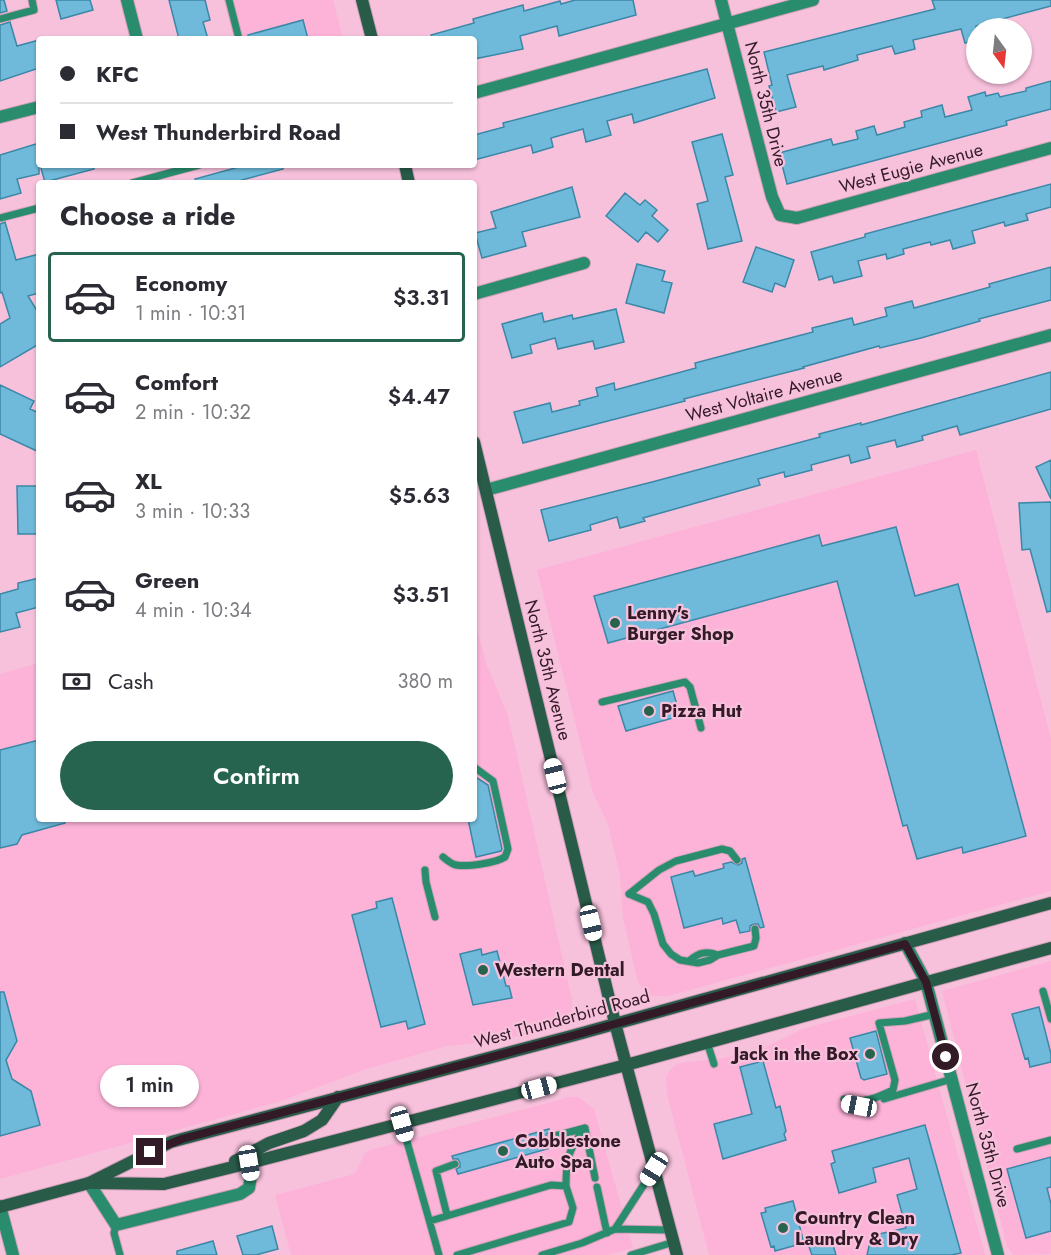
<!DOCTYPE html>
<meta charset="utf-8">
<style>
body{margin:0;font-family:Jost,sans-serif;background:#f7f7f7;color:#2b2b33;height:100vh;display:flex;flex-direction:column;font-size:22px;white-space:nowrap}
*{box-sizing:border-box;margin:0}
p{font-size:20px;color:#7c7c81}
.icon{flex:none;width:33px;height:33px;fill:none;stroke:currentColor;stroke-width:2;stroke-linecap:round;stroke-linejoin:round}
.map{position:relative;flex:1;overflow:hidden}
.drawer{position:absolute;left:36px;top:180px;width:441px;height:642px;display:flex;flex-direction:column;background:#fff;border-radius:6px;box-shadow:0 2px 4px #0004}
.drawer>*{flex:none}
.hud{position:absolute;left:36px;top:36px;width:441px;height:132px;border-radius:6px;box-shadow:0 2px 4px #0004;display:grid;align-content:center;height:132px;padding:0 24px;background:#fff}
.needle{width:39px;rotate:165deg}
.controls{position:absolute;left:966px;top:18px;display:grid;gap:12px}
.controls a{display:grid;place-items:center;width:66px;height:66px;border-radius:50%;background:#fff;box-shadow:0 2px 4px #0004;font-size:30px}
.end{position:absolute;width:27px;height:27px;margin:-14px;border:8px solid #331a27;background:#fff;box-shadow:0 0 0 3px #fff}
.from{border-radius:50%}
.bubble{position:absolute;height:42px;border-radius:21px;background:#fff;box-shadow:0 2px 4px #0004;font-size:20px;font-weight:600;line-height:42px;text-align:center}
.car{position:absolute;width:18px;height:36px;margin:-18px -9px;border-radius:8px;box-shadow:0 0 4px 2px #0007;background:linear-gradient(#fff 24%,#345 0 40%,#fff 0 76%,#345 0 86%,#fff 0)}
.hud b{display:flex;align-items:center;gap:21px;height:57px;font-size:22px}
.hud b+b{border-top:2px solid #e1e1e2}
.hud i{width:15px;height:15px;background:#2b2b33}
ul{padding:0;list-style:none}
li{display:flex;align-items:center;gap:18px;height:90px;margin:0 12px 9px;padding:0 12px;border:3px solid transparent;border-radius:6px}
li div{flex:1}
li b{display:block;font-size:22px}
li em{font-style:normal;font-weight:600}
li.selected{border-color:#27644f}
li>.icon{width:54px;height:54px;stroke-width:1.5}
h2{padding:0 24px;font-size:27px;line-height:72px}
.pay{display:flex;align-items:center;gap:15px;height:66px;padding:0 24px;font-size:22px}
.pay p{margin-inline-start:auto}
.action{display:flex;gap:12px;margin-top:auto;padding:12px 24px}
.action a{flex:1;height:69px;border-radius:36px;background:#27644f;color:#fff;font-size:24px;font-weight:600;line-height:69px;text-align:center}
.map>svg:first-child{display:block}
</style>
<div class="map">
<svg width="1051" height="1255" viewBox="0 0 1051 1255">
<rect width="100%" height="100%" fill="#f7c1dc"/>
<!-- built -->
<path fill="#fdb2d8" d="M224,0H333L343,39H234Z
M976,450L1051,739V891L668,996H652L645,991L639,984L636,974L623,918L620,875L608,824L593,793L537,570Z
M474,618L486,663L508,716L572,1000V1010L566,1019L559,1025L504,1040L447,1046L363,1070L281,1101L0,1179V674L39,663V819H474Z
M1051,961V1254L1013,1255L1007,1246L942,991Z
M915,999L985,1255H709L667,1094L666,1078L669,1071L675,1065L681,1063L724,1058L764,1048L802,1029Z
M570,1097H578L594,1109L633,1248L608,1255H291L275,1195L351,1175L356,1172L365,1153L370,1150Z"/>
<!-- building -->
<path fill="#6fbada" stroke="#3b87a6" stroke-width="1.5" d="M0,0H4L7,11L0,13Z
M56,0H90L93,10L61,19Z
M169,0H205L210,20L203,22L208,39H179Z
M575,0H633L636,15L559,36L557,26L520,36L523,49L474,59V39H432L431,35L474,23L473,19L523,5L524,11L560,1L561,4Z
M932,0H1051V6L976,26V40L965,43L961,29L913,40L915,49L895,54L892,46L857,55L858,60L824,70L823,66L787,75L796,107L776,112L769,86L772,85L764,52L935,9Z
M303,20L308,39H249L248,35Z
M10,22L17,46L39,40V68L0,81V25Z
M707,69L715,98L634,123L632,114L607,121L611,135L586,142L583,129L551,138L553,147L533,153L531,145L474,160V135L504,127L503,123Z
M1051,81V109L1006,121L1007,125L787,184L779,153L831,139L833,145L858,139L856,131L874,126L877,135L905,127L904,122L922,117L921,111L942,105L945,117L972,110L968,97L985,92L986,96L998,93L1000,97L1026,91V88Z
M722,134L733,175L725,177L742,241L708,249L697,204L708,201L692,142Z
M39,143V174L17,179L21,193L0,199V155Z
M40,165H94V169L45,182Z
M246,165H283V169L231,183H195V179Z
M1051,184V207L1026,214L1028,220L1005,226L1004,222L972,231L975,243L953,249L950,240L931,245L930,242L903,249L904,254L887,259L886,254L858,261L862,276L834,283L832,276L819,280L811,252L865,237V234Z
M572,187L580,217L522,232L526,246L482,258L475,233L496,228L491,212Z
M625,193L640,205L645,200L657,210L652,216L668,230L658,242L646,232L638,242L606,216Z
M5,222L16,260L39,254V293L28,296L39,314V344L0,367V324L10,318L2,292L0,293V224Z
M756,247L794,260L785,287L775,283L772,292L743,282Z
M637,264L665,271L662,281L672,283L664,313L626,303Z
M1051,267V300L979,319L980,321L921,338L880,348L879,346L803,367L804,368L684,399L685,401L523,443L514,412L550,403L552,412L580,405L579,401L598,396L596,388L614,383L615,390L696,368L695,363L813,332L812,328L852,318L854,325L887,316L885,308L912,301L914,308L990,287L989,284Z
M616,309L624,342L595,349L593,341L558,349L555,338L530,345L532,353L512,358L502,324L542,313L544,322L572,315L573,319Z
M1051,372V409L960,435L957,426L922,436L923,440L897,447L895,440L867,447L870,458L851,463L849,455L811,465L812,470L785,477L784,472L758,479L760,485L643,518L645,521L620,528L617,517L590,525L591,530L549,541L541,510L652,482L820,437L819,434L861,423V425Z
M0,385L34,401L30,409L39,413V452L0,434Z
M1051,460V499L1036,467Z
M17,486H39V534H18Z
M1051,502V611L1047,612L1030,549L1022,550L1019,503Z
M896,527L915,596L958,584L1026,836L963,853L962,847L917,859L907,825L903,826L837,581L608,643L594,596L819,535L822,546Z
M39,578V607L16,613L20,627L0,632V594L18,589V583Z
M673,691L680,716L626,731L618,706Z
M39,740V819H64L65,823L22,835L17,844L0,848V750Z
M474,776L488,785L502,849L501,851L476,857L468,819H474Z
M745,858L764,927L760,928L758,924H754L750,926V931L740,933L736,920L723,924L722,918L684,928L671,877L693,871L695,876L724,868L723,864L731,862L738,865L742,863V859Z
M392,898L425,1024L408,1029L406,1021L381,1027L352,915L377,908L376,902Z
M481,949L482,955L497,951L506,986H509L512,998L473,1005L460,954Z
M0,992H4L17,1041L6,1060L12,1079L31,1091L40,1125L0,1136Z
M1039,1007L1051,1054V1062L1030,1067L1028,1058L1025,1059L1012,1014Z
M876,1031L887,1074L864,1080L861,1078L850,1038Z
M763,1061L776,1108L780,1106L786,1131L784,1134L786,1140L723,1159L714,1124L752,1114L740,1067Z
M925,1125L961,1253L952,1255H867L870,1242L880,1240L879,1234L906,1228L897,1195L917,1189L909,1158L873,1168L876,1182L839,1193L831,1164L835,1162L832,1151Z
M549,1129L550,1131L546,1135V1139L549,1142H553L554,1147L458,1174L456,1169L460,1167V1163L458,1159H453L452,1156Z
M1051,1157V1187L1047,1188L1051,1204V1231L1026,1238L1007,1169Z
M793,1201L804,1243L775,1251L774,1246L771,1247L761,1213L766,1212L765,1208Z
M272,1226L278,1249L256,1255H243L237,1236Z
M831,1238L836,1255H812L808,1244Z
M213,1241L217,1255H177V1251Z"/>
<g fill="none" stroke-linecap="round" stroke-linejoin="round">
<!-- service casing -->
<g stroke="#d0a0b8" stroke-width="9">
<path id="service" d="M229,0L239,39
M0,19L34,10L32,0
M132,183L199,165
M0,218L39,208
M602,702L685,682L690,687L701,728
M443,857C447,860 451,864 456,865C467,867 496,863 505,857L508,849L493,781L474,767
M425,870L426,882L435,917
M629,894L648,902L654,914L663,944L671,954L680,960L698,963L710,960L718,955L754,946L756,938L755,929
M629,894L659,870L676,861L722,849L730,851L737,860
M689,961C699,952 706,951 718,955
M1043,991L1051,1019
M707,1042L714,1064
M844,1099C862,1104 877,1098 893,1090L895,1080L879,1023L905,1021L935,1014
M884,1099L952,1079
M402,1124L439,1255
M585,1128L595,1178
M551,1137L585,1128
M1017,1149L1051,1140
M566,1186C566,1159 568,1150 585,1128
M597,1187L607,1233
M447,1215L436,1171L455,1164
M430,1221L551,1185L566,1186L573,1208L569,1222L457,1255
M116,1225L114,1233L120,1255
M615,1229L654,1169
M542,1255L582,1243L615,1229L670,1230
M631,1255L674,1242"/>
</g>
<!-- minor casing -->
<g stroke="#d0a0b8" stroke-width="14">
<path id="minor" d="M127,0L137,39
M721,0L772,197L780,215L797,218L1051,148
M474,93L813,0
M0,117L39,107
M474,294L584,263
M486,490L1051,335
M905,943L926,982L998,1255
M89,1183L116,1225L240,1194L249,1188L251,1176L249,1163
M0,1206L13,1255"/>
</g>
<!-- secondary casing -->
<g stroke="#d0a0b8" stroke-width="14">
<path id="secondary" d="M362,0L372,39
M405,165L409,183
M474,442L615,1023L677,1255
M235,1161L269,1143L304,1131L322,1120L338,1097
M93,1183L164,1184L249,1163L626,1065L1051,948
M0,1207L89,1183L171,1142L182,1139L575,1035L1051,903"/>
</g>
<!-- service -->
<use href="#service" stroke="#298d6d" stroke-width="7"/>
<!-- minor -->
<use href="#minor" stroke="#298d6d" stroke-width="12"/>
<!-- secondary -->
<use href="#secondary" stroke="#295b49" stroke-width="12"/>
</g>
<g fill="none" stroke-linecap="round" stroke-linejoin="round">
<!-- route -->
<path stroke="#331a27" stroke-width="8" d="M150,1152L182,1139L575,1035L905,944L926,982L946,1057"/>
</g>
<!-- markers -->
<g fill="#27644f" stroke="#f7c1dc" stroke-width="2">
<circle cx="615" cy="623" r="6"/>
<circle cx="649" cy="711" r="6"/>
<circle cx="483" cy="970" r="6"/>
<circle cx="870" cy="1054" r="6"/>
<circle cx="503" cy="1151" r="6"/>
<circle cx="783" cy="1228" r="6"/>
</g>
<g text-anchor="middle" stroke-width="4.5" stroke-linejoin="round" paint-order="stroke">
<!-- street labels -->
<g font-size="18" fill="#331a27" stroke="#f7c1dc">
<text transform="translate(766 104) rotate(76)" y="6">North 35th Drive</text>
<text transform="translate(911 168) rotate(-15)" y="6">West Eugie Avenue</text>
<text transform="translate(764 395) rotate(-15)" y="6">West Voltaire Avenue</text>
<text transform="translate(548 670) rotate(76)" y="6">North 35th Avenue</text>
<text transform="translate(562 1019) rotate(-15)" y="6">West Thunderbird Road</text>
<text transform="translate(988 1145) rotate(75)" y="6">North 35th Drive</text>
</g>
<!-- poi labels -->
<g font-size="18" font-weight="bold" fill="#331a27" stroke="#f7c1dc" text-anchor="start">
<text x="627" y="619">Lenny's<tspan x="627" dy="21">Burger Shop</tspan></text>
<text x="661" y="717">Pizza Hut</text>
<text x="495" y="976">Western Dental</text>
<text x="858" y="1060" text-anchor="end">Jack in the Box</text>
<text x="515" y="1147">Cobblestone<tspan x="515" dy="21">Auto Spa</tspan></text>
<text x="795" y="1224">Country Clean<tspan x="795" dy="21">Laundry &amp; Dry</tspan></text>
</g>
</g>
</svg>
<div class="controls">
<a><svg class="needle" viewBox="-14 -14 28 28"><path d="M0-13l5 13h-10z" fill="#e53935"/><path d="M0 13l5-13h-10z" fill="#7c7c81"/></svg></a>
</div>
<i class="end from" style="left:946px;top:1057px"></i>
<i class="end" style="left:150px;top:1152px"></i>
<div class="bubble" style="left:100px;top:1065px;width:99px">1 min</div>
<i class="car" style="left:555px;top:776px;rotate:346deg"></i>
<i class="car" style="left:591px;top:923px;rotate:167deg"></i>
<i class="car" style="left:539px;top:1088px;rotate:75deg"></i>
<i class="car" style="left:859px;top:1106px;rotate:281deg"></i>
<i class="car" style="left:402px;top:1124px;rotate:164deg"></i>
<i class="car" style="left:249px;top:1163px;rotate:171deg"></i>
<i class="car" style="left:654px;top:1169px;rotate:212deg"></i>
<div class="hud">
<b><i class="from"></i>KFC</b>
<b><i></i>West Thunderbird Road</b>
</div>
<section class="drawer">
<h2>Choose a ride</h2>
<ul>
<li class="selected"><svg class="icon" aria-label="car" viewBox="0 0 24 24"><path d="M5 17H2v-5l4-1 3-4h7l3 4 3 1v5h-3M9 17h6M6 11h13"/><circle cx="7" cy="17" r="2"/><circle cx="17" cy="17" r="2"/></svg><div><b>Economy</b><p>1 min · 10:31</p></div><em>$3.31</em></li>
<li><svg class="icon" aria-label="car" viewBox="0 0 24 24"><path d="M5 17H2v-5l4-1 3-4h7l3 4 3 1v5h-3M9 17h6M6 11h13"/><circle cx="7" cy="17" r="2"/><circle cx="17" cy="17" r="2"/></svg><div><b>Comfort</b><p>2 min · 10:32</p></div><em>$4.47</em></li>
<li><svg class="icon" aria-label="car" viewBox="0 0 24 24"><path d="M5 17H2v-5l4-1 3-4h7l3 4 3 1v5h-3M9 17h6M6 11h13"/><circle cx="7" cy="17" r="2"/><circle cx="17" cy="17" r="2"/></svg><div><b>XL</b><p>3 min · 10:33</p></div><em>$5.63</em></li>
<li><svg class="icon" aria-label="car" viewBox="0 0 24 24"><path d="M5 17H2v-5l4-1 3-4h7l3 4 3 1v5h-3M9 17h6M6 11h13"/><circle cx="7" cy="17" r="2"/><circle cx="17" cy="17" r="2"/></svg><div><b>Green</b><p>4 min · 10:34</p></div><em>$3.51</em></li>
</ul>
<div class="pay"><svg class="icon" aria-label="cash" viewBox="0 0 24 24"><path d="M3 7h18v10H3z"/><circle cx="12" cy="12" r="2"/></svg>Cash<p>380 m</p></div>
<div class="action"><a>Confirm</a></div>
</section>
</div>
